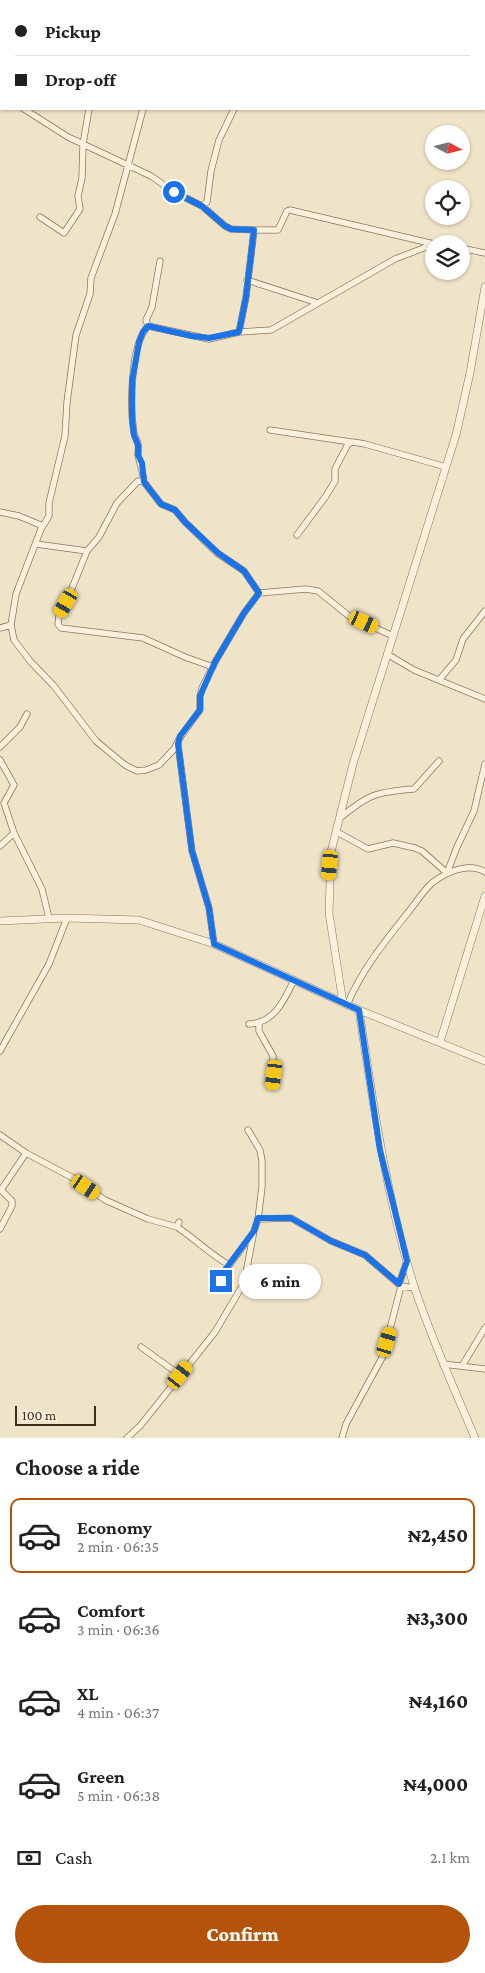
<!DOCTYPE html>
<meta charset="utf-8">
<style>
body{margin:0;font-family:"Crimson Pro",serif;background:#f6f6f6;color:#202124;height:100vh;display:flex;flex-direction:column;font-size:19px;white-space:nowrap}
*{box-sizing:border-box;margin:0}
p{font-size:16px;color:#757577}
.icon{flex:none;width:28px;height:28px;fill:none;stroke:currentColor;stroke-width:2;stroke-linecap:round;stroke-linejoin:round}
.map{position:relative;height:1438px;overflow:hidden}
.sheet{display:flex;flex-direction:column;background:#fff;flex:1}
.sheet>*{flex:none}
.top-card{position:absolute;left:0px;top:0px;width:485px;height:110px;box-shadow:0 1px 4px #0004;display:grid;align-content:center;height:110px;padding:0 15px;background:#fff}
.needle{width:32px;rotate:97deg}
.controls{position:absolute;left:425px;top:125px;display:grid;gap:10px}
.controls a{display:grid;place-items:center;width:45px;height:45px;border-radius:50%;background:#fff;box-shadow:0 1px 4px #0004;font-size:25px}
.scale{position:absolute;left:15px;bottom:12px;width:81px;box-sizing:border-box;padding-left:5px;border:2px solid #3d2e20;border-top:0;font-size:14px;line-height:18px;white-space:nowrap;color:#3d2e20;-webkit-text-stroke:4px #f7eed8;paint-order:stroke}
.end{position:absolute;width:22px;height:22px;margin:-11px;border:6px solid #1a73e8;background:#fff;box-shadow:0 0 0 2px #fff}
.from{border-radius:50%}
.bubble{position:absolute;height:35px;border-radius:18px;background:#fff;box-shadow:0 1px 4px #0004;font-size:16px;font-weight:800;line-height:35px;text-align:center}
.car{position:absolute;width:15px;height:30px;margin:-15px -8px;border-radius:6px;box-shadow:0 0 4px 1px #0007;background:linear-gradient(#f5c518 24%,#345 0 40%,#f5c518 0 76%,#345 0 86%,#f5c518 0)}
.top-card b{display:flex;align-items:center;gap:18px;height:48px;font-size:19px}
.top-card b+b{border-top:1px solid #e0e0e0}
.top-card i{width:12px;height:12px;background:#202124}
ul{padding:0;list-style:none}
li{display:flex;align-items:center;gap:15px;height:75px;margin:0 10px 8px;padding:0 5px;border:2px solid transparent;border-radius:10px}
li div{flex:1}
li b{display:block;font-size:19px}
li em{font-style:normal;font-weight:800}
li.current{border-color:#b45309}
li>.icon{width:45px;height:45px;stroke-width:1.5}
h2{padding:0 15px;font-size:22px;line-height:60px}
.pay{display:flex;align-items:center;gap:12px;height:55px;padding:0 15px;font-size:19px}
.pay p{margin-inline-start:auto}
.primary-button{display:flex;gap:10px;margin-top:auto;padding:10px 15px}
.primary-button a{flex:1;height:58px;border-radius:30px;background:#b45309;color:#fff;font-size:20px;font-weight:800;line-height:58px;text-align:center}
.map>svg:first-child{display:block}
</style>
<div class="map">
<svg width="485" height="1438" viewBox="0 0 485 1438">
<rect width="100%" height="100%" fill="#f0e4c8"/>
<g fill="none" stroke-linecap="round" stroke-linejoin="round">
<!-- minor casing -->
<g stroke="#8d765c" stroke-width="7">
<path id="minor" d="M416,0L418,1
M171,1V0
M277,1L278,0
M484,34L485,35
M0,93L1,94
M24,109L68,137L151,176L174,192L202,206L225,226L231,229L254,230
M202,206L207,202L211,171L219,140L234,109
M40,217L64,233L80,209L78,196L82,178L83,144L89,109
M461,248L485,253
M247,280L318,303
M148,326L146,320L152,307L160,261
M239,332L246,297L254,230H278L287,211L290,210L434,244
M270,430L351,442
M0,512L19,516L43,526
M297,535L326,496L335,481V469L348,444L353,442L365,444L446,467
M36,544L87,551L99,537L117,503L138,481L144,482C143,472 140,464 138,455C138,451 139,447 138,444C137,440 135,437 134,433C130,408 130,345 148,326L209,339L239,332L271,330L395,259L434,244
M87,551L66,603L59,616L58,624L61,628L143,638L185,657L213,667
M259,593L306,589L318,591L349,616L393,636
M11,625L14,640L30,661L54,686L96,741L125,765L137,771L146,770L159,765L174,749L181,736L200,710V696L202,688L215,662L244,613L259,593L244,571L217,553L185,522L175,510L161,504L144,482
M0,628L11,625L16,594L41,529L49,516V503L65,436L67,402L76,335L90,294L91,278L115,214L143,109
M387,654L414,670L485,699
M439,680L456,660L463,639L485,611
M178,744L192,851L209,908L214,944
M0,747L20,727L27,714
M0,760L14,785L4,803L14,833L42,889L49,918
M340,818C369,794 376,792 414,789L439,761
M337,832L368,849L393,843L415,848L422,851L447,873L457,847L474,811L485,764
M0,846L14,833
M347,1005C362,969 386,940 410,910C417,901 424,890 432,883C446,872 468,862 485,872
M249,1024C274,1023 284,1001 294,980
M259,1024V1031L273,1056V1086
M0,1051L49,964L67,918
M0,1135L26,1153L1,1190L12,1201V1206L0,1229
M26,1153L75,1179L105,1200L148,1219L177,1227
M258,1219L291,1218L331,1241L365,1255L401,1286L415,1288
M179,1222L177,1227C195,1239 210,1254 229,1265
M221,1281L222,1275L253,1233
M399,1284L407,1261
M141,1347L180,1375
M443,1364L485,1369
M462,1366L485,1328
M127,1438L140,1426L215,1332L244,1283L254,1231L258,1219L262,1187V1161L260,1150L248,1130
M342,1438L346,1424L383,1356L401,1286"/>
</g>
<!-- tertiary casing -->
<g stroke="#8d765c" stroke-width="8">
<path id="tertiary" d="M0,921L67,918L139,920L214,944L359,1010L485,1061
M343,1003L329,913L331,852L353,764L456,435L470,373L485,287
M359,1010C373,1103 386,1196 414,1286C431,1338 454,1388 475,1438
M440,1042L485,896"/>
</g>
<!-- minor -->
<use href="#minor" stroke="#faf1dc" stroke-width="5.5"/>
<!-- tertiary -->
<use href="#tertiary" stroke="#faf1dc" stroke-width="7"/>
</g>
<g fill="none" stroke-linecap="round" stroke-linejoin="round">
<!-- route -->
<path stroke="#1a73e8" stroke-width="6" d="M174,192L202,206L225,226L231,229L254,230L246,297L239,332L209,338L192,336L148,326L143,332L139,342L132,382V418L134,435L138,445V455L142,463L144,482L161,504L175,510L185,522L218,553L244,571L259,593L244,613L215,662L200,696V710L180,736L178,744L192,851L209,908L214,944L359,1010L380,1150L407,1261L399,1284L365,1255L331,1241L291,1218H258L254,1231L222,1274L221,1281"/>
</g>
</svg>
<div class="controls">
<a><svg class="needle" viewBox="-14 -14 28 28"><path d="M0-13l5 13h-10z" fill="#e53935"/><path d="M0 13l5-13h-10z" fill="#757577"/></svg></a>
<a><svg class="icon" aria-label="locate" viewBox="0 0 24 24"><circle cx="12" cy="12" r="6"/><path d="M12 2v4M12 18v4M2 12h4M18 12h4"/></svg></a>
<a><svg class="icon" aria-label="layers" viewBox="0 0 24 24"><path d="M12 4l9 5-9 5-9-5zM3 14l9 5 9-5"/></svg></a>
</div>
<div class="scale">100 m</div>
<i class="end from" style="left:174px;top:192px"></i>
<i class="end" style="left:221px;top:1281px"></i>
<div class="bubble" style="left:239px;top:1264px;width:82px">6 min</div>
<i class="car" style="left:66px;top:603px;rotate:210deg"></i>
<i class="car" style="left:364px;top:622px;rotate:115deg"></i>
<i class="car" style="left:330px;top:865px;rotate:185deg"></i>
<i class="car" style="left:274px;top:1075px;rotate:187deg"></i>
<i class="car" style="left:86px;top:1187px;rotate:124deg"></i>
<i class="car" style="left:387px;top:1342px;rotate:17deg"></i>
<i class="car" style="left:180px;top:1375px;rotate:39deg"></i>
<div class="top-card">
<b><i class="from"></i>Pickup</b>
<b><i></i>Drop-off</b>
</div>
</div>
<section class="sheet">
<h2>Choose a ride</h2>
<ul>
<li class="current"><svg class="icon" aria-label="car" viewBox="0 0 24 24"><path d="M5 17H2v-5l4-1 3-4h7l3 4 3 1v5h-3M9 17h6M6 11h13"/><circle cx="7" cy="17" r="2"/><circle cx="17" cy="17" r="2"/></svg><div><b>Economy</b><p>2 min · 06:35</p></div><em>₦2,450</em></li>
<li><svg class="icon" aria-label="car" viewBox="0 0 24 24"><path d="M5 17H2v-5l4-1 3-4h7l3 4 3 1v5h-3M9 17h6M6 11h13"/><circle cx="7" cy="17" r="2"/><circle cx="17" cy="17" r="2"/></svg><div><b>Comfort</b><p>3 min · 06:36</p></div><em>₦3,300</em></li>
<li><svg class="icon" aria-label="car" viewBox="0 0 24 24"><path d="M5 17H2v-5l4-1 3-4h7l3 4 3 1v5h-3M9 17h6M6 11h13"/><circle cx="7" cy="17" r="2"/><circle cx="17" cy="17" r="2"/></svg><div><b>XL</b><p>4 min · 06:37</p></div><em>₦4,160</em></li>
<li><svg class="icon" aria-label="car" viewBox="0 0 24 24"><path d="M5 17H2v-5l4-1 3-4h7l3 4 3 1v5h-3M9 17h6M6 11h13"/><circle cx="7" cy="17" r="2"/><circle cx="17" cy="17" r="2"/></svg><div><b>Green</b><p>5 min · 06:38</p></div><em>₦4,000</em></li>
</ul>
<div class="pay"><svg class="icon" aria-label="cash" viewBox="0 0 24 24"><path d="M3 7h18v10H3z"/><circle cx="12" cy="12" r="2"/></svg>Cash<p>2.1 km</p></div>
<div class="primary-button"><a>Confirm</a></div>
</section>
